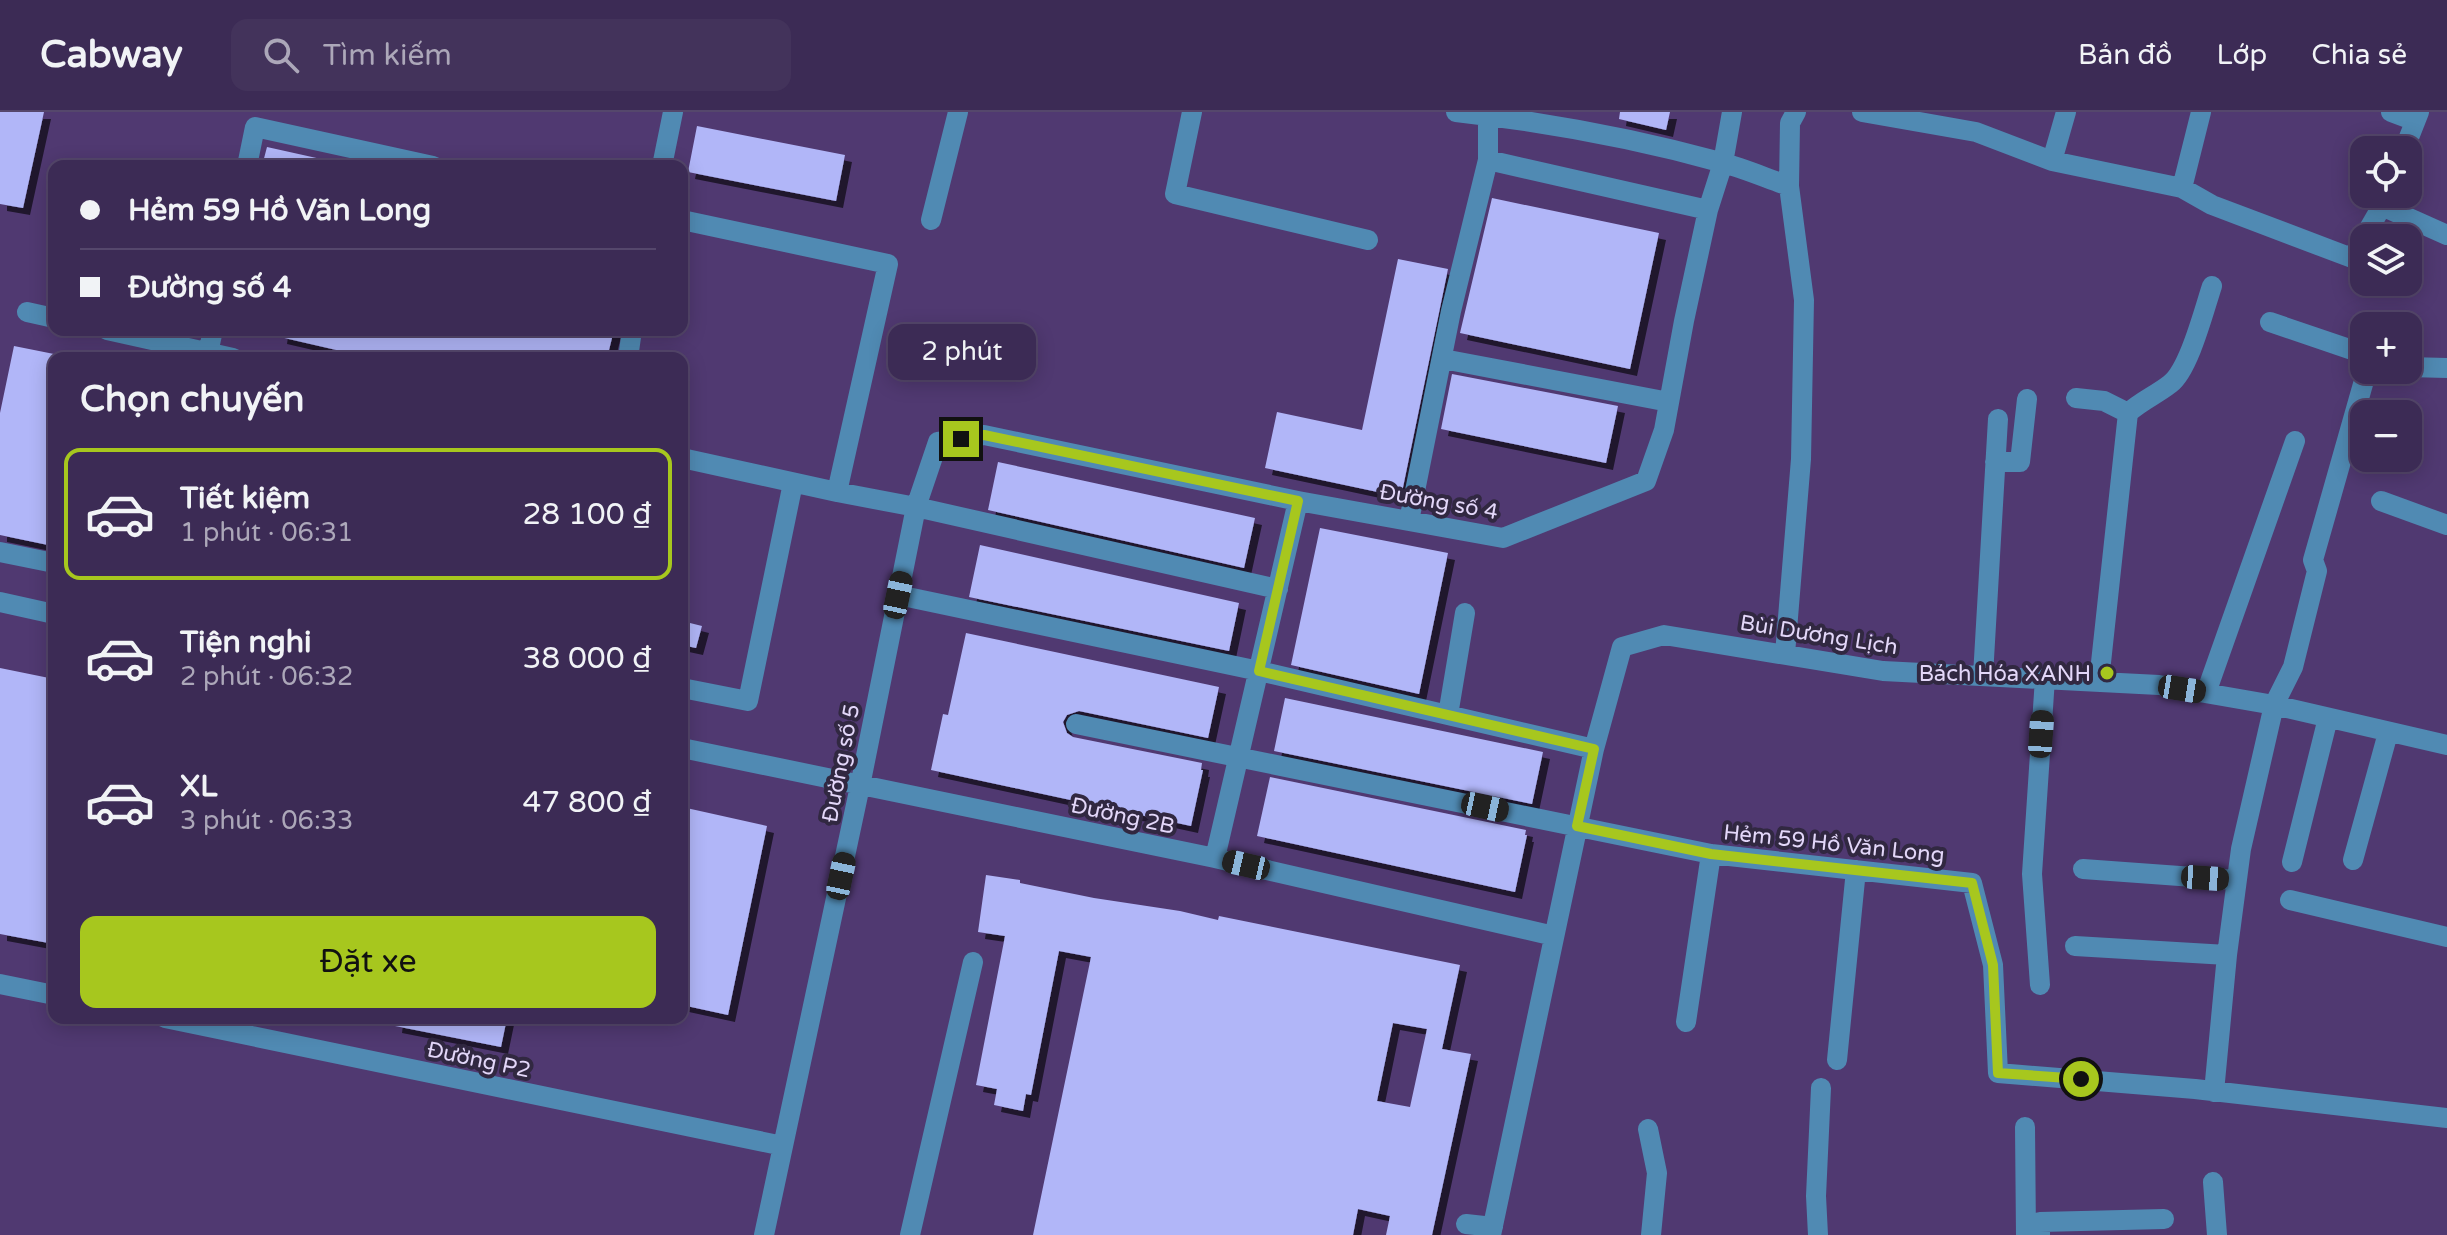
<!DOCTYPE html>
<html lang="vi">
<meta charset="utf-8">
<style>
body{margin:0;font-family:"Varela Round",sans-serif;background:#43335b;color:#f1f3f6;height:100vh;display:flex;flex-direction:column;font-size:30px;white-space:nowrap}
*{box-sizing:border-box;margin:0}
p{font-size:26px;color:#aca7b9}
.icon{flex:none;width:44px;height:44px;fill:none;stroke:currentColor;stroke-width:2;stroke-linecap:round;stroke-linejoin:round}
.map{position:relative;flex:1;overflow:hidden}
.details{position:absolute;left:48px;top:240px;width:640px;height:672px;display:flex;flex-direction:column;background:#3c2b55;border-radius:16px;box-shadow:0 4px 20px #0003,0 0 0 2px #55476c}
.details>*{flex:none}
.guide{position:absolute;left:48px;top:48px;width:640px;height:176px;border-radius:16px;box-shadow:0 4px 20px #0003,0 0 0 2px #55476c;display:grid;align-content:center;height:176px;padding:0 32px;background:#3c2b55}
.fabs{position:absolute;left:2350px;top:24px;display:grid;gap:16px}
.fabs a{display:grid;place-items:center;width:72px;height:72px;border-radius:16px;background:#3c2b55;box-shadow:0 4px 20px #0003,0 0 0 2px #55476c;font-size:40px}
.end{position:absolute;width:36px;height:36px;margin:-18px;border:10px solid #a7c71e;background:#111;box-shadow:0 0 0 4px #111}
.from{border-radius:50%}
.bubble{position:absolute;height:56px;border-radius:16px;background:#3c2b55;box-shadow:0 4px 20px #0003,0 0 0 2px #55476c;font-size:26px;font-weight:600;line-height:56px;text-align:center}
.car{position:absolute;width:24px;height:48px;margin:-24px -12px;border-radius:10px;box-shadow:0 0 6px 2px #0007;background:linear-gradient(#222 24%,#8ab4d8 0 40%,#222 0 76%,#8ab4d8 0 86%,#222 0)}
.guide b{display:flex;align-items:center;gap:28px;height:76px;font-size:30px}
.guide b+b{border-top:2px solid #55476c}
.guide i{width:20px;height:20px;background:#f1f3f6}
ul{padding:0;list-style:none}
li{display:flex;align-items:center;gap:24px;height:132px;margin:0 16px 12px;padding:0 16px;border:4px solid transparent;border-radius:16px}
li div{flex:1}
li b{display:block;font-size:30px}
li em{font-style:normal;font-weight:600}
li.current{border-color:#a7c71e}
li>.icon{width:72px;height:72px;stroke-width:1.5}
h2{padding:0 32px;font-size:36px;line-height:96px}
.button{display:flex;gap:16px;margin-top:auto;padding:16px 32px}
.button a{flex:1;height:92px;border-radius:16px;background:#a7c71e;color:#111;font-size:32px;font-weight:600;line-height:92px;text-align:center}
header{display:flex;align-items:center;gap:48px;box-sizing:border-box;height:112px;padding:0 40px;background:#3c2b55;border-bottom:2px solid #55476c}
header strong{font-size:38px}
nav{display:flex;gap:44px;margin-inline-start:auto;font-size:28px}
.search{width:560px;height:72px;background:#43335b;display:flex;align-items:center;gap:20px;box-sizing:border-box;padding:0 28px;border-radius:16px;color:#aca7b9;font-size:30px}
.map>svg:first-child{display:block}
</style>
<header>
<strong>Cabway</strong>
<div class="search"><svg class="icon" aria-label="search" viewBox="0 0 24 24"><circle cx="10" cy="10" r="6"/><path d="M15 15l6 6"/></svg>Tìm kiếm</div>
<nav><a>Bản đồ</a><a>Lớp</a><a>Chia sẻ</a></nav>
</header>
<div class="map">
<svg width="2447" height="1123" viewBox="0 0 2447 1123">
<defs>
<filter id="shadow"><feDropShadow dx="7" dy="7" stdDeviation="0" flood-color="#0009"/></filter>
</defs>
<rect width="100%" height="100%" fill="#503971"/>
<!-- building -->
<path fill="#b1b6f8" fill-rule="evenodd" filter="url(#shadow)" d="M0,0H44L23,96L0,92Z
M1620,0H1670L1666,18L1619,7Z
M697,14L845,43L836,89L688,60Z
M267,35L321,47L320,54H262Z
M1492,86L1659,121L1630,257L1460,221Z
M1398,147L1448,157L1401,385L1265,356L1277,300L1362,318Z
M281,218H614L607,246H371L280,225Z
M14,234L54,242V403L48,433L0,423V301Z
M1452,262L1618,294L1606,351L1441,317Z
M998,350L1255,406L1244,456L988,398Z
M1320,416L1448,441L1419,582L1291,553Z
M980,433L1239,491L1229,539L969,485Z
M682,509L702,514L696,536L682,533Z
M966,521L1219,575L1208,626L1079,599L1067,603L1063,610L1067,621L1073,625L1202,651L1201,658H1203L1191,714L931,658L943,602L948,603Z
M0,556L54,567V832L0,822Z
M1285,586L1543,640L1532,692L1274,639Z
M1270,665L1526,718L1525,723H1527L1515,780L1257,724Z
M682,695L767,714L728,903L682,893Z
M986,763L1020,768V771L1094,786L1180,799L1218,808L1219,804L1460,853L1442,937L1471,942L1432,1123H1386L1390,1104L1358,1097L1353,1123H1033L1091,845L1059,839L1031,983L1026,982L1023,999L994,993L997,977L976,973L1005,824L978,820ZM1393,911L1427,917L1410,995L1377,989Z
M396,906H507L501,935L395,914Z"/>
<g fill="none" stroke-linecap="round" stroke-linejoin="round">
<!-- minor -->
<path stroke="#508ab3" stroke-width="20" d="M1192,0L1175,82L1368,128
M1456,0C1544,10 1633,26 1720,50C1743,56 1766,66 1789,74
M1862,0L1976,20L2052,49L2182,76L2212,93L2352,146L2382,94L2387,82
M2391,0L2415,9
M2404,38L2419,0
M1488,48L1708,98
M2052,49L2066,0
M247,54L255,15L433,54
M662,54L673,0
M2182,76L2201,0
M2382,94L2447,123
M682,108L888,152L837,380
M931,108L958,0
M27,200L54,206
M2270,210L2364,242
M107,218L233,246
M207,246L213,218
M628,246L632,218
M1443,247L1669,290
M2408,255L2447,256
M2076,286L2104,289L2128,301
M682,346L837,380L916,395L1278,477
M1995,350H2020L2027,287
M2381,389L2447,413
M1409,409L1451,199L1488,48V0
M0,440L54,451
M898,483L1259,559L1594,637
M0,490L54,502
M1785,542L1801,347L1804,188L1789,74L1790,11L1796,0
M1983,564L1998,307
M2099,569L2128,301C2141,289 2156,283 2170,272C2189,258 2204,198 2212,174
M682,576L748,589L793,371
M2206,581L2295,329
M1448,603L1465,501
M1076,612L1711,742L1972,771L1993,853L1998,961L2195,977L2447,1006
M682,636L1215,746L1554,824
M1215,746L1298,389
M2353,748L2388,621
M2292,750L2328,606
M2083,757L2235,768
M2290,788L2447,825
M2075,834L2227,843
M0,872L54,883
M2040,873L2032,762L2045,566
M165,906L783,1034
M1686,910L1711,742
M1837,948L1856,758
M2214,980L2227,843L2241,737L2274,593L2293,555L2317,459L2313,448L2367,258
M2025,1015L2026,1123
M1648,1017L1657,1061L1651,1123
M2213,1070L2217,1123
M1466,1112L1493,1115
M764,1123L860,674L916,395L938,330L984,323L1298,389L1503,426L1646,369L1664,318L1684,209L1708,98L1723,51L1732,0
M910,1123L973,850
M1491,1123L1594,637L1622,535L1664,523L1883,559L2159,573L2274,593L2447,633
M1818,1123L1816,1084L1821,976
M2040,1123V1110L2164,1107"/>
</g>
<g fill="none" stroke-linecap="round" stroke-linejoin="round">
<!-- route -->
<path stroke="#a7c71e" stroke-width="10" d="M961,327L984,323L1298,389L1259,559L1594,637L1577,714L1711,742L1972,771L1993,853L1998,961L2081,967"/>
</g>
<!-- markers -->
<circle fill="#a7c71e" stroke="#312841" stroke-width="3" cx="2107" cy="561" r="8"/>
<g text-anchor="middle" stroke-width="8" stroke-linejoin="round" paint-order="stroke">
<!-- street labels -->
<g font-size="22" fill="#e3d7f9" stroke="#312841">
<text transform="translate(1439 389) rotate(10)" y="8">Đường số 4</text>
<text transform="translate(1819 522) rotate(9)" y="8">Bùi Dương Lịch</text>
<text transform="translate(840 651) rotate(-79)" y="8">Đường số 5</text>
<text transform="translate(1123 703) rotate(12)" y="8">Đường 2B</text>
<text transform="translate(1834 731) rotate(6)" y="8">Hẻm 59 Hồ Văn Long</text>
<text transform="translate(479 947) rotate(12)" y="8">Đường P2</text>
</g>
<!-- poi labels -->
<g font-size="22" fill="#e3d7f9" stroke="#312841" text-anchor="end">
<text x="2091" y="569">Bách Hóa XANH</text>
</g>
</g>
</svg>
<div class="fabs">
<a><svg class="icon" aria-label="locate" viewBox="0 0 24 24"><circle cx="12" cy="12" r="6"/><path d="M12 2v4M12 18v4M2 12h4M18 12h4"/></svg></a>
<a><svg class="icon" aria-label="layers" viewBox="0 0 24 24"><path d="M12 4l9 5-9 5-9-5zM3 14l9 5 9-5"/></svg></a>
<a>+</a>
<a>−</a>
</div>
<i class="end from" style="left:2081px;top:967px"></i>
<i class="end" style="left:961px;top:327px"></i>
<div class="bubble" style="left:888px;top:212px;width:148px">2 phút</div>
<i class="car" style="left:898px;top:483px;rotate:12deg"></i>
<i class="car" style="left:2182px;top:577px;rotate:99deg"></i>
<i class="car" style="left:2041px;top:622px;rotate:4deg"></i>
<i class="car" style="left:1485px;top:695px;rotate:102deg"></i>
<i class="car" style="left:1246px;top:753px;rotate:283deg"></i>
<i class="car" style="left:841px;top:764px;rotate:12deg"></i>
<i class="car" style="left:2205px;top:766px;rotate:94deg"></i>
<div class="guide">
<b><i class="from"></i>Hẻm 59 Hồ Văn Long</b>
<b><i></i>Đường số 4</b>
</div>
<section class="details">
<h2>Chọn chuyến</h2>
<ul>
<li class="current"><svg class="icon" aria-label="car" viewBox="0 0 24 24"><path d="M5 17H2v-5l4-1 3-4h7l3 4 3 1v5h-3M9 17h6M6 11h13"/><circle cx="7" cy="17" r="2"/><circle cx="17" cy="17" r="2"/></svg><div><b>Tiết kiệm</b><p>1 phút · 06:31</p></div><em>28 100 ₫</em></li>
<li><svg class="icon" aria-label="car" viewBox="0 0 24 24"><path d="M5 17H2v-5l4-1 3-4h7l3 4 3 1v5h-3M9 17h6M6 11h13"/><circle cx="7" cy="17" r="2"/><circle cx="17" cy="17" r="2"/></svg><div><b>Tiện nghi</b><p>2 phút · 06:32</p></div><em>38 000 ₫</em></li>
<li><svg class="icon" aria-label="car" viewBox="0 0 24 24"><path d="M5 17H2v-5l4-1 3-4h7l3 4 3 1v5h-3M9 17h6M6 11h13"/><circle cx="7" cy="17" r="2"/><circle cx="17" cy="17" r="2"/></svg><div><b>XL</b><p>3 phút · 06:33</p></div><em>47 800 ₫</em></li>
</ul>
<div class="button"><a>Đặt xe</a></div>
</section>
</div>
